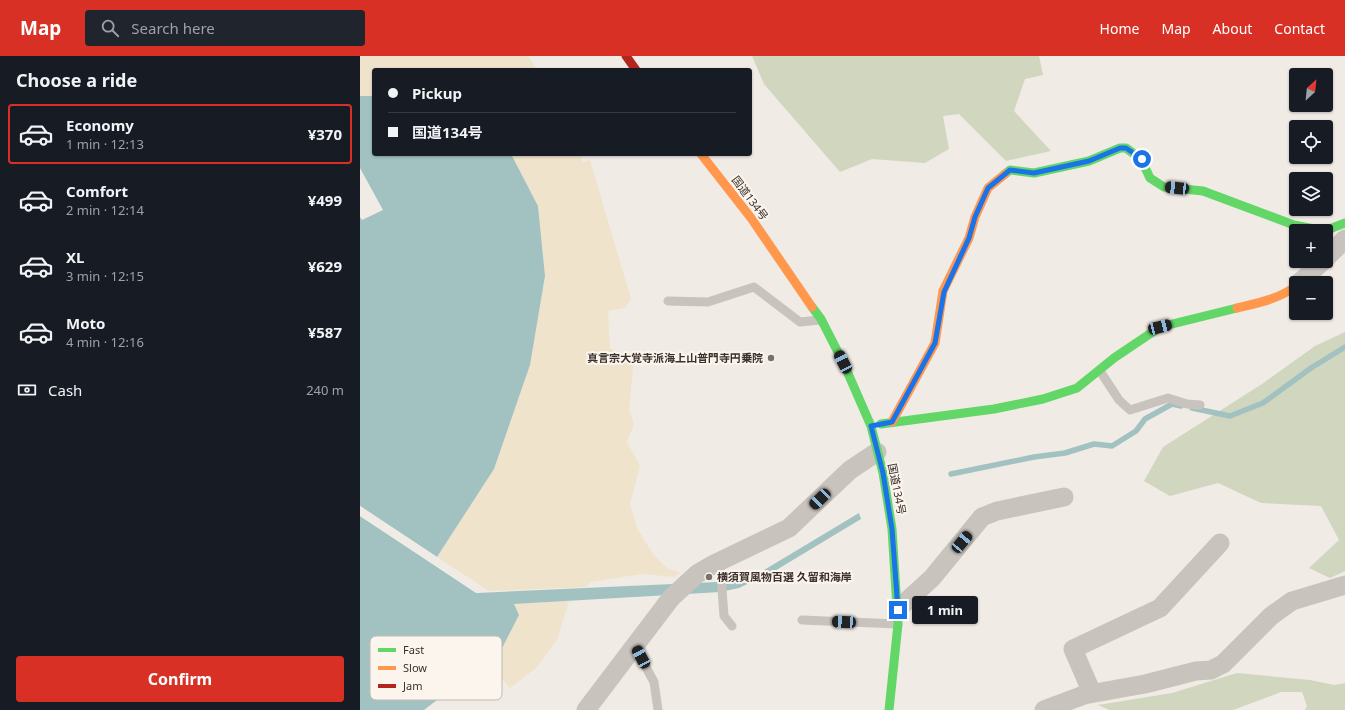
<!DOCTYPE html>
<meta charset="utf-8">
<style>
body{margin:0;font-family:"Noto Sans","Noto Sans JP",sans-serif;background:#20242c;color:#f1f3f6;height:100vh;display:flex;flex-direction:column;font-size:15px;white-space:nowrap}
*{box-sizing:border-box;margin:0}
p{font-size:13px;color:#9ea1a6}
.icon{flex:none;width:22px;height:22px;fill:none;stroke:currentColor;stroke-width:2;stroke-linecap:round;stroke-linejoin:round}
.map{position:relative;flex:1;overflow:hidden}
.panel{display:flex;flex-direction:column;background:#171b24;width:360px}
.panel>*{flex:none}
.banner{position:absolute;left:12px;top:12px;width:380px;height:88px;border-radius:4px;box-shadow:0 1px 3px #0004;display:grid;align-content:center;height:88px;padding:0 16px;background:#171b24}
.needle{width:26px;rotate:27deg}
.controls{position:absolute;left:929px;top:12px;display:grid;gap:8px}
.controls a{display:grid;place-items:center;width:44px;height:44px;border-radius:4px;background:#171b24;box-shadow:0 1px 3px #0004;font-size:20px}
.end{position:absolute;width:18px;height:18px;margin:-9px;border:5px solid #1a73e8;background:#fff;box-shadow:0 0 0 2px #fff}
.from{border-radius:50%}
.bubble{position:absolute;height:28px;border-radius:4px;background:#171b24;box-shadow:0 1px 3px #0004;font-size:13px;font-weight:700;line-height:28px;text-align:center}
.car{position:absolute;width:12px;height:24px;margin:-12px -6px;border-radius:5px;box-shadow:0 0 3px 1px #0007;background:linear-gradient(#222 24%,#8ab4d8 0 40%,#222 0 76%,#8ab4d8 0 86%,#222 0)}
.banner b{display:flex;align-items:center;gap:14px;height:38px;font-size:15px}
.banner b+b{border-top:1px solid #363941}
.banner i{width:10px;height:10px;background:#f1f3f6}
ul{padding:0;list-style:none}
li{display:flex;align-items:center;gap:12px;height:60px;margin:0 8px 6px;padding:0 8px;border:2px solid transparent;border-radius:4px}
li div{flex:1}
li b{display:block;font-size:15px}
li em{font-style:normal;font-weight:700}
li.active{border-color:#d93025}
li>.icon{width:36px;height:36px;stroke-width:1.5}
h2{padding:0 16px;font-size:18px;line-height:48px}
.pay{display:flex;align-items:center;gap:10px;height:44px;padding:0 16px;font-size:15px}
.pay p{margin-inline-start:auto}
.primary-button{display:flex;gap:8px;margin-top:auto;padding:8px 16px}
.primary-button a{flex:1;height:46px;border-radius:4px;background:#d93025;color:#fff;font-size:16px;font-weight:700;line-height:46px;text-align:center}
header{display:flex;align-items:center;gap:24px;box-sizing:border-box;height:56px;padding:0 20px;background:#d93025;color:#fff}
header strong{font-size:19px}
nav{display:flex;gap:22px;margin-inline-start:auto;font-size:14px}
.search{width:280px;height:36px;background:#20242c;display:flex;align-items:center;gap:10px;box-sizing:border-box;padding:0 14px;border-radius:4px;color:#9ea1a6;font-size:15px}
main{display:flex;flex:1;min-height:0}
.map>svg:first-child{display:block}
</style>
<header>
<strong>Map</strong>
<div class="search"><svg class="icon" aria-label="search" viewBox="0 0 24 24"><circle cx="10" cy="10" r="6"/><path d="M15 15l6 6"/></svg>Search here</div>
<nav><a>Home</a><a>Map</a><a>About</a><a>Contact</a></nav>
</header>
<main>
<section class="panel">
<h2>Choose a ride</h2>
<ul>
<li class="active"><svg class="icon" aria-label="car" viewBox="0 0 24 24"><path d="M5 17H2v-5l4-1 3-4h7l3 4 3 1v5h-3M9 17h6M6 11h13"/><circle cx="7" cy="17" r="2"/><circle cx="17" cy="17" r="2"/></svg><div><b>Economy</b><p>1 min · 12:13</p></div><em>¥370</em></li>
<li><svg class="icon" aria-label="car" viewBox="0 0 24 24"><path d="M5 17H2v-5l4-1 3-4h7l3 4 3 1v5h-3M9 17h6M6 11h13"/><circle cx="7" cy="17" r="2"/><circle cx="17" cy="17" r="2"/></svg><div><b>Comfort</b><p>2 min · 12:14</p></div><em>¥499</em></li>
<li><svg class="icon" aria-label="car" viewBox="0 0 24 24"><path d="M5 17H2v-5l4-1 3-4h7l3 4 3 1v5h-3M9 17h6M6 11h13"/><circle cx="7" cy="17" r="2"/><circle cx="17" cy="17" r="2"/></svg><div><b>XL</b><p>3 min · 12:15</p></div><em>¥629</em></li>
<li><svg class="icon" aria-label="car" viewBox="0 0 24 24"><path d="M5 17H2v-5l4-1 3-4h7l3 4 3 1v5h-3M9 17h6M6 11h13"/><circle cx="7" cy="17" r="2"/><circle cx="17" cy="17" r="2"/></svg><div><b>Moto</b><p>4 min · 12:16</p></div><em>¥587</em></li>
</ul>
<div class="pay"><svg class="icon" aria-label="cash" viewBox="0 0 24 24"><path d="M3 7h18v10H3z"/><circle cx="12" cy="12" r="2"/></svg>Cash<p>240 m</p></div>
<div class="primary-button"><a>Confirm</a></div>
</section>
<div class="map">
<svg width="985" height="654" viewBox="0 0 985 654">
<rect width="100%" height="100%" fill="#f0ebe5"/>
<!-- green -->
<path fill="#d1d6bf" d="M392,0H679L683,19L665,23L654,55L691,95L646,105L599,58L583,60L589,93L565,107L512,103L480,116L404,28Z
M985,276V515L970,522L949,512L979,484L961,450L901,447L858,427L810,440L784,425L803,391L902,328L955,290Z
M877,617L950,624L974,629L985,627V654H945L947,650L942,636H921L873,654H749L738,649L812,637Z"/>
<!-- sand -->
<path fill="#efe3cc" d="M0,0H168L177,14H14V40H0Z
M151,98H220L223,106L230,104L271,243L265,252L248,255L250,292L265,301H274L269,355L274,368L267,386L280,410L270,448L277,472L293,498L308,513L320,516L314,521L283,518L230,526L227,531L129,535L77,501L134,413L170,309L185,220L178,150Z
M209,545L197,584L176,612L150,632L143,624L139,625L126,608L138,600L153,548Z"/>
<!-- water -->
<path fill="#a1c2c1" d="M0,40H14V98H151L178,150L185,220L170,309L134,413L77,501L0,450V161L2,164L23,154L0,112Z
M499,457L501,463L413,516L379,532L360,536L154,548L159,559L138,600L115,615L64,654H0V460L117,537L379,525L389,523Z"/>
<!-- pier -->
<path fill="#f0ebe5" d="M0,450L77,501L79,502L76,503L0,453Z
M0,458L117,535L127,534L129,535L116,537L0,460Z"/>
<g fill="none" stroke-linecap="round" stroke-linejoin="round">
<!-- stream -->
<path stroke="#a1c2c1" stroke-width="5.5" d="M832,352L870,360L903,347L951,312L985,291
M591,418L674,401L705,397L734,388L752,390L776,375L785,363L812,348L821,350"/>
<!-- lane -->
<path stroke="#c9c3be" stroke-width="9" d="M308,245L348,246L394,231L440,266L460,264
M740,315L759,344L770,354L808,342L827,348L840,349
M360,506L364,560L372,570
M442,564L538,568
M274,589L294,626L298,654"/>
<!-- street -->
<path stroke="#c9c3be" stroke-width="19" d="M966,202L985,183
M939,227L963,205
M538,553L572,522L622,461L637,455L704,441
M732,637L713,593L800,552L860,487
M226,654L311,542L337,518L354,508L429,472L490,414L517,396
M684,654L724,639L785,628L836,615L851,614L863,608L911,560L932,545L985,529"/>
<!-- fast -->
<path stroke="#63d668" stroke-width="9" d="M645,118L650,114L674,117L729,105L760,92H766L781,103L790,122L804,131L843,135L934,169L954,173L967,174L985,167
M452,251L461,263L483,306L511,370L523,417L532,473L538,568L529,654
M521,368L634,353L683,343L717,332L754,302L800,271L877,252"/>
<!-- slow -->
<path stroke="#ff974d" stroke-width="9" d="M341,98L391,162L452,251
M877,252C898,247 919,243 936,230
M532,366L575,287L583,235L609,182L615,161L628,132L645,118"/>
<!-- jam -->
<path stroke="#b3261e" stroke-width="9" d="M266,0L276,14"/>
</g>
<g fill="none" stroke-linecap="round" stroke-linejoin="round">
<!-- route -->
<path stroke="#1a73e8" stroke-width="5" d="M538,554L532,473L523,417L511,370L532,366L575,287L584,236L609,182L615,161L628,132L650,114L674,117L729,105L760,92H766L782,103"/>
</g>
<!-- markers -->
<g fill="#7a716c" stroke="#fbf5ee" stroke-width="1.5">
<circle cx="411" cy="302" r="4"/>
<circle cx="349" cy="521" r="4"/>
</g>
<g text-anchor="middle" stroke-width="4" stroke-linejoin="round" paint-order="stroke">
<!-- street labels -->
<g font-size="11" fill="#3b302b" stroke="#fbf5ee">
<text transform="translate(390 142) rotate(53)" y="4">国道134号</text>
<text transform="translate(537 433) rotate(79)" y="4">国道134号</text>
</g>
<!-- poi labels -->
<g font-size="11" font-weight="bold" fill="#3b302b" stroke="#fbf5ee" text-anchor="end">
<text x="403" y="306">真言宗大覚寺派海上山普門寺円乗院</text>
<text x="357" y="525" text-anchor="start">横須賀風物百選 久留和海岸</text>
</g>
</g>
<!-- legend -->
<rect x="10" y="580" width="132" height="64" rx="6" fill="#fbf5ee" stroke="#c1bab4" stroke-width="1"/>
<rect x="18" y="592" width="18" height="4" fill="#63d668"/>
<rect x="18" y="610" width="18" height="4" fill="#ff974d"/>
<rect x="18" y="628" width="18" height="4" fill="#b3261e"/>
<g font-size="11" fill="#3b302b">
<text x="43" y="598">Fast</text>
<text x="43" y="616">Slow</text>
<text x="43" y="634">Jam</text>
</g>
</svg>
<div class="controls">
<a><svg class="needle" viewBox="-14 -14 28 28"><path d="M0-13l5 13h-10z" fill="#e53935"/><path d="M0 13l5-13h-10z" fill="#9ea1a6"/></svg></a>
<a><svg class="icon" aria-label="locate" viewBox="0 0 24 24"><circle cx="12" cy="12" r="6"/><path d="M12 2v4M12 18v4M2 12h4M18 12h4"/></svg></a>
<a><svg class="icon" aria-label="layers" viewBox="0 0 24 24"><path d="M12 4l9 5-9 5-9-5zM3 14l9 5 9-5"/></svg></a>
<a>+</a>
<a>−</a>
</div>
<i class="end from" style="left:782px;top:103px"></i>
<i class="end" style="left:538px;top:554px"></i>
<div class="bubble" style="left:552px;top:540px;width:66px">1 min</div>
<i class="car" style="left:817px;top:132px;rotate:276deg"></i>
<i class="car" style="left:800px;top:271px;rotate:76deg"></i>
<i class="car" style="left:483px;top:306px;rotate:333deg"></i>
<i class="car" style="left:460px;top:443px;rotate:226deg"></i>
<i class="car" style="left:602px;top:486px;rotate:40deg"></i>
<i class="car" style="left:484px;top:566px;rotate:273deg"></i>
<i class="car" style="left:281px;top:601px;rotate:332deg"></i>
<div class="banner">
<b><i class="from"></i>Pickup</b>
<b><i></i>国道134号</b>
</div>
</div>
</main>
